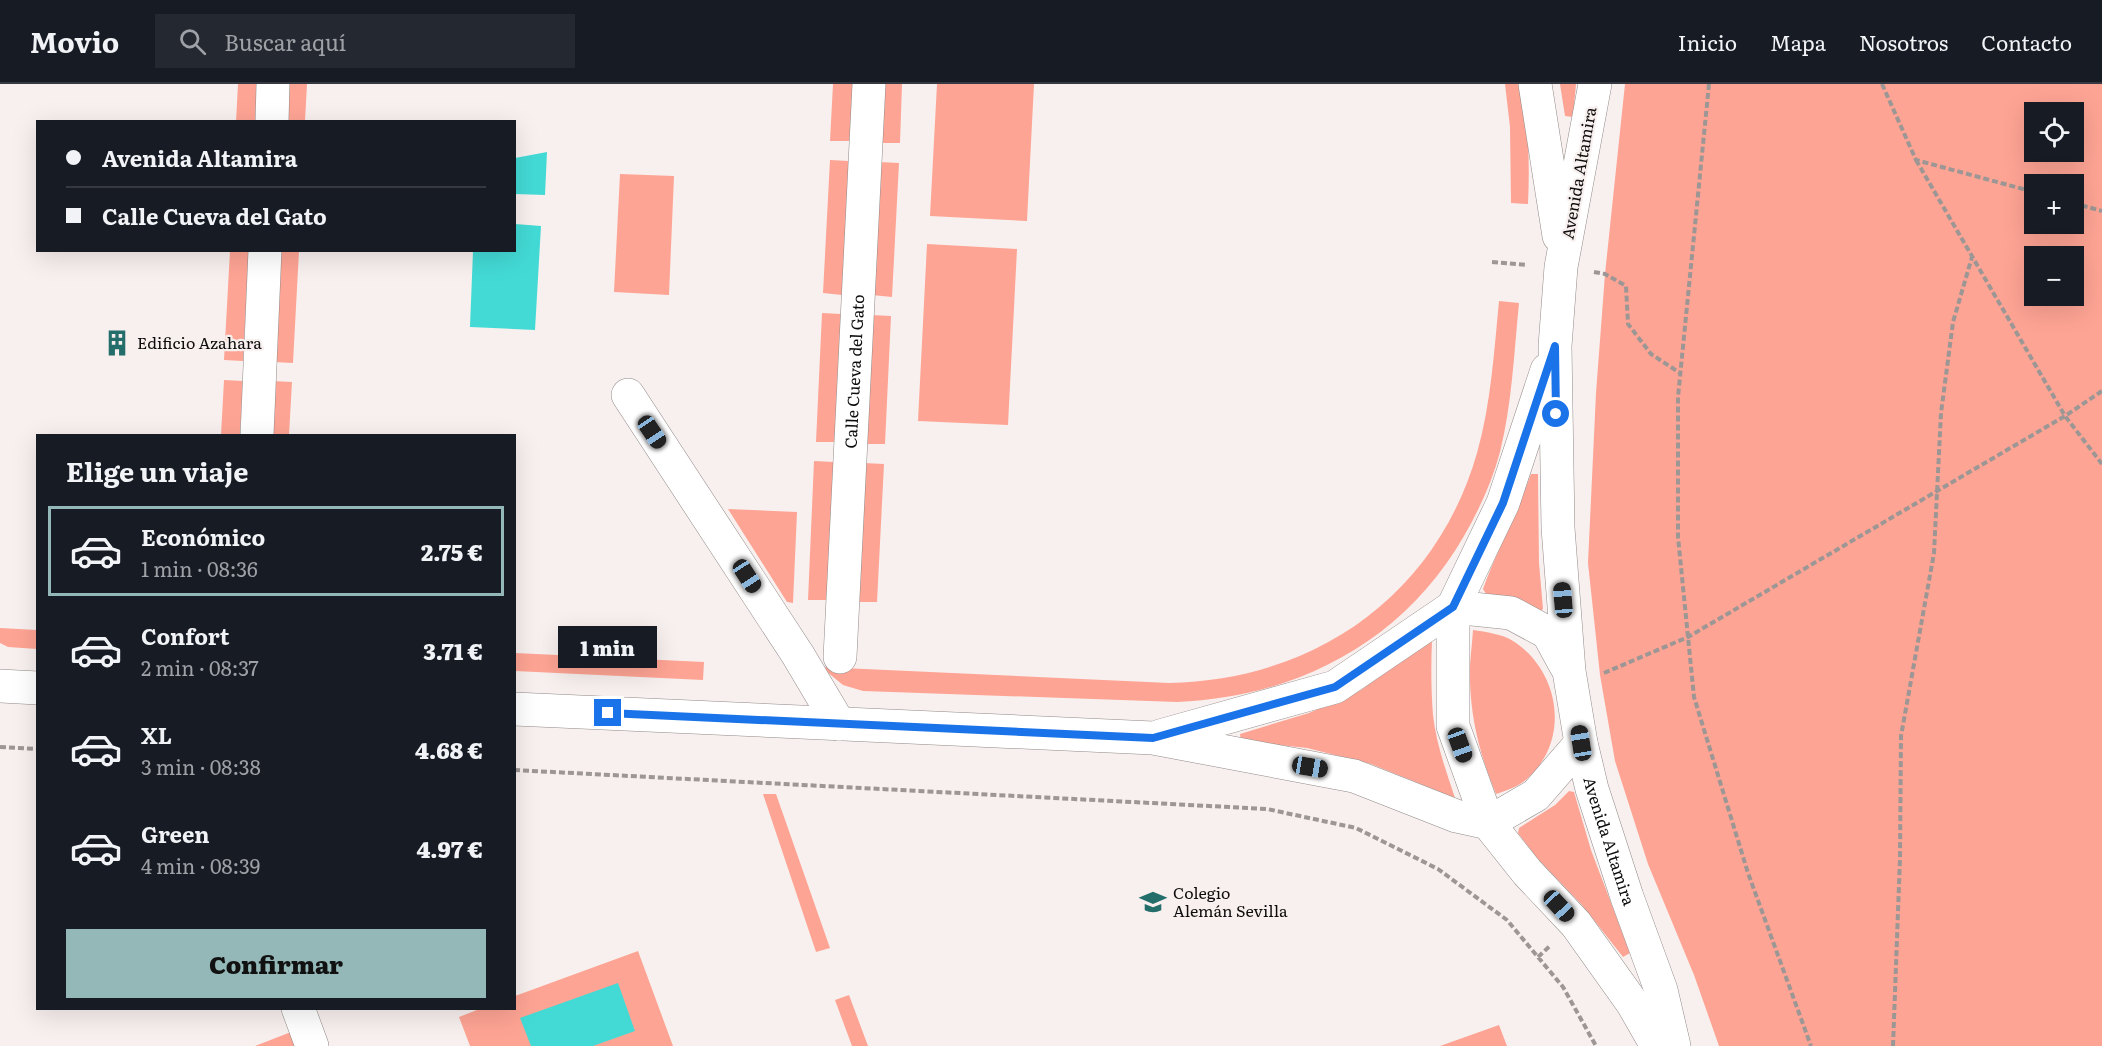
<!DOCTYPE html>
<html lang="es">
<meta charset="utf-8">
<style>
body{margin:0;font-family:Literata,serif;background:#242831;color:#f1f3f6;height:100vh;display:flex;flex-direction:column;font-size:22px;white-space:nowrap}
*{box-sizing:border-box;margin:0}
p{font-size:20px;color:#9ea1a6}
.icon{flex:none;width:33px;height:33px;fill:none;stroke:currentColor;stroke-width:2;stroke-linecap:round;stroke-linejoin:round}
.map{position:relative;flex:1;overflow:hidden}
.details{position:absolute;left:36px;top:350px;width:480px;height:576px;display:flex;flex-direction:column;background:#171b24;border-radius:0px;box-shadow:0 6px 24px #0002}
.details>*{flex:none}
.guide{position:absolute;left:36px;top:36px;width:480px;height:132px;border-radius:0px;box-shadow:0 6px 24px #0002;display:grid;align-content:center;height:132px;padding:0 30px;background:#171b24}
.tools{position:absolute;left:2024px;top:18px;display:grid;gap:12px}
.tools a{display:grid;place-items:center;width:60px;height:60px;border-radius:0px;background:#171b24;box-shadow:0 6px 24px #0002;font-size:30px}
.end{position:absolute;width:27px;height:27px;margin:-14px;border:8px solid #1a73e8;background:#fff;box-shadow:0 0 0 3px #fff}
.from{border-radius:50%}
.bubble{position:absolute;height:42px;border-radius:0px;background:#171b24;box-shadow:0 6px 24px #0002;font-size:20px;font-weight:800;line-height:42px;text-align:center}
.car{position:absolute;width:18px;height:36px;margin:-18px -9px;border-radius:8px;box-shadow:0 0 4px 2px #0007;background:linear-gradient(#222 24%,#8ab4d8 0 40%,#222 0 76%,#8ab4d8 0 86%,#222 0)}
.guide b{display:flex;align-items:center;gap:21px;height:57px;font-size:22px}
.guide b+b{border-top:2px solid #363941}
.guide i{width:15px;height:15px;background:#f1f3f6}
ul{padding:0;list-style:none}
li{display:flex;align-items:center;gap:18px;height:90px;margin:0 12px 9px;padding:0 18px;border:3px solid transparent;border-radius:0px}
li div{flex:1}
li b{display:block;font-size:22px}
li em{font-style:normal;font-weight:800}
li.active{border-color:#94b7b7}
li>.icon{width:54px;height:54px;stroke-width:1.5}
h2{padding:0 30px;font-size:27px;line-height:72px}
.button{display:flex;gap:12px;margin-top:auto;padding:12px 30px}
.button a{flex:1;height:69px;border-radius:0px;background:#94b7b7;color:#111;font-size:24px;font-weight:800;line-height:69px;text-align:center}
header{display:flex;align-items:center;gap:36px;box-sizing:border-box;height:84px;padding:0 30px;background:#171b24;border-bottom:2px solid #363941}
header strong{font-size:28px}
nav{display:flex;gap:33px;margin-inline-start:auto;font-size:21px}
.search{width:420px;height:54px;background:#242831;display:flex;align-items:center;gap:15px;box-sizing:border-box;padding:0 21px;border-radius:0px;color:#9ea1a6;font-size:22px}
.map>svg:first-child{display:block}
</style>
<header>
<strong>Movio</strong>
<div class="search"><svg class="icon" aria-label="search" viewBox="0 0 24 24"><circle cx="10" cy="10" r="6"/><path d="M15 15l6 6"/></svg>Buscar aquí</div>
<nav><a>Inicio</a><a>Mapa</a><a>Nosotros</a><a>Contacto</a></nav>
</header>
<div class="map">
<svg width="2102" height="962" viewBox="0 0 2102 962">
<rect width="100%" height="100%" fill="#f8f0ee"/>
<!-- green -->
<path fill="#fea494" fill-rule="evenodd" d="M238,0H257L255,37L236,38Z
M288,0H307L305,37L286,38Z
M833,0H853L850,57H830Z
M882,0H902L900,59H880Z
M937,0H1034L1027,137L930,132Z
M1505,0H1524C1528,40 1530,79 1528,120L1511,119L1510,43Z
M1560,0H1576L1573,33L1565,32Z
M1625,0H2102V962H1719L1694,891L1648,780L1615,677L1600,591L1588,479L1596,309L1605,190ZM2034,28H2073V68H2034ZM2034,100H2073V140H2034ZM2034,172H2073V212H2034Z
M830,76L849,77L842,211L823,209Z
M879,78L899,79L892,213L872,211Z
M620,90L674,92L669,211L614,208Z
M927,160L1017,165L1008,341L918,337Z
M230,167H249L243,277L224,276Z
M280,167H299L293,279L274,278Z
M1499,217L1519,219C1514,269 1512,320 1500,368C1492,398 1479,426 1464,452C1403,558 1297,613 1177,618L863,607L843,601L821,583L1169,599C1315,596 1436,512 1477,369C1491,320 1494,268 1499,217Z
M822,229L841,230L835,358H816Z
M871,231L891,232L885,360H865Z
M224,296L243,297L240,351H221Z
M273,297L292,298L289,351H270Z
M814,377L834,378L827,516H808Z
M864,379L884,380L877,518H857Z
M1531,390H1538L1539,479L1543,525L1538,529L1502,513L1486,510L1483,505C1497,466 1517,429 1531,390Z
M728,425L797,428L793,519L787,518Z
M0,544L37,546V565L8,563L0,559Z
M1473,546C1486,548 1502,550 1513,557C1559,586 1571,654 1529,693C1520,702 1508,706 1496,710C1481,674 1471,637 1470,597C1469,580 1472,563 1473,546Z
M1432,555C1431,581 1431,606 1433,631C1436,659 1446,687 1455,714L1371,680L1307,664L1241,657L1240,650L1309,629L1361,606Z
M515,569L704,578L703,596L515,587Z
M1569,707L1574,708L1591,766L1630,869L1623,873L1582,821L1536,773L1518,749L1519,744L1555,721Z
M763,710H776L830,864L816,868Z
M638,867L673,962H470L459,933L482,924H514L515,912Z
M849,911L868,962H852L835,916Z
M1499,941L1507,962H1440Z
M291,948L296,962H255Z"/>
<!-- water -->
<path fill="#43dad5" d="M547,68L545,111L515,110V74Z
M515,140L541,142L535,246L470,243L473,167L514,166Z
M618,899L635,947L593,962H531L520,934Z"/>
<g fill="none" stroke-linecap="round" stroke-linejoin="round">
<!-- minor casing -->
<g stroke="#918a88" stroke-width="34">
<g id="minor">
<path d="M1535,0L1559,152"/>
<path id="s1" d="M1595,0L1561,183L1555,262L1558,444L1569,587L1581,659L1592,705L1627,813L1661,906L1674,962"/>
<path d="M272,38L273,0"/>
<path d="M1547,286L1503,419L1453,523V642L1488,739L1527,788L1576,840L1633,920L1657,962"/>
<path d="M628,311L798,571L839,640"/>
<path d="M257,351L265,166"/>
<path id="s2" d="M840,573L869,0"/>
<path d="M0,602L38,604"/>
<path d="M514,625L1153,654L1354,692L1456,732L1488,739L1536,711L1581,659"/>
<path d="M1160,652L1335,603L1453,523L1511,529L1548,549L1566,582"/>
<path d="M298,924L312,962"/>
</g>
</g>
<!-- path -->
<path stroke="#9c9695" stroke-width="4" stroke-dasharray="6 3" stroke-linecap="butt" d="M1709,0L1678,313V453L1694,613L1748,789L1811,962
M1882,0L1916,76L2034,108
M1916,76L2065,332L2102,380
M2073,119L2102,127
M1492,178L1527,181
M1594,188L1605,190L1626,202L1628,240L1651,270L1680,289
M1604,589L1688,553L2065,332L2102,307
M0,663L38,665
M514,686L1267,725L1356,744L1438,785L1507,836L1563,903L1596,962
M1538,873L1551,861
M1893,962L1900,774L1901,652L1934,469L1941,329L1953,238L1972,173"/>
<!-- minor -->
<use href="#minor" stroke="#fff" stroke-width="33"/>
</g>
<g fill="none" stroke-linecap="round" stroke-linejoin="round">
<!-- route -->
<path stroke="#1a73e8" stroke-width="8" d="M608,629L1153,654L1335,603L1453,523L1503,419L1555,262L1556,330"/>
</g>
<!-- icons -->
<defs>
<g id="building-bare" transform="scale(2.07)"><path d="M-4-6H4V6H1V3H-1V6H-4ZM-2.5-4.3h1.7v1.8h-1.7ZM.8-4.3h1.7v1.8H.8ZM-2.5-1h1.7V.8h-1.7ZM.8-1h1.7V.8H.8Z" fill="#236e6b" stroke="#f8f0ee" stroke-width="2.5" paint-order="stroke"/></g>
<g id="school-bare" transform="scale(2.07)"><path d="M0-5L7-2L0 1L-7-2ZM-4 1L0 2.5L4 1V4Q0 6-4 4Z" fill="#236e6b" stroke="#f8f0ee" stroke-width="2.5" paint-order="stroke"/></g>
</defs>
<g fill-rule="evenodd">
<use href="#building-bare" x="117" y="259"/>
<use href="#school-bare" x="1153" y="818"/>
</g>
<g text-anchor="middle" stroke-width="4.5" stroke-linejoin="round" paint-order="stroke">
<!-- street labels -->
<g font-size="16" fill="#0e0c0c" stroke="#f8f0ee">
<text transform="translate(1579 89) rotate(-80)" y="6">Avenida Altamira</text>
<text dy="6" stroke="none"><textPath href="#s2" startOffset="286">Calle Cueva del Gato</textPath></text>
<text dy="6" stroke="none"><textPath href="#s1" startOffset="766">Avenida Altamira</textPath></text>
</g>
<!-- poi labels -->
<g font-size="16" fill="#0e0c0c" stroke="#f8f0ee" text-anchor="start">
<text x="137" y="265">Edificio Azahara</text>
<text x="1173" y="815">Colegio<tspan x="1173" dy="18">Alemán Sevilla</tspan></text>
</g>
</g>
</svg>
<div class="tools">
<a><svg class="icon" aria-label="locate" viewBox="0 0 24 24"><circle cx="12" cy="12" r="6"/><path d="M12 2v4M12 18v4M2 12h4M18 12h4"/></svg></a>
<a>+</a>
<a>−</a>
</div>
<i class="end from" style="left:1556px;top:330px"></i>
<i class="end" style="left:608px;top:629px"></i>
<div class="bubble" style="left:558px;top:542px;width:99px">1 min</div>
<i class="car" style="left:652px;top:348px;rotate:146deg"></i>
<i class="car" style="left:747px;top:492px;rotate:147deg"></i>
<i class="car" style="left:1563px;top:516px;rotate:355deg"></i>
<i class="car" style="left:1581px;top:659px;rotate:351deg"></i>
<i class="car" style="left:1460px;top:661px;rotate:160deg"></i>
<i class="car" style="left:1310px;top:683px;rotate:100deg"></i>
<i class="car" style="left:1559px;top:822px;rotate:137deg"></i>
<div class="guide">
<b><i class="from"></i>Avenida Altamira</b>
<b><i></i>Calle Cueva del Gato</b>
</div>
<section class="details">
<h2>Elige un viaje</h2>
<ul>
<li class="active"><svg class="icon" aria-label="car" viewBox="0 0 24 24"><path d="M5 17H2v-5l4-1 3-4h7l3 4 3 1v5h-3M9 17h6M6 11h13"/><circle cx="7" cy="17" r="2"/><circle cx="17" cy="17" r="2"/></svg><div><b>Económico</b><p>1 min · 08:36</p></div><em>2.75 €</em></li>
<li><svg class="icon" aria-label="car" viewBox="0 0 24 24"><path d="M5 17H2v-5l4-1 3-4h7l3 4 3 1v5h-3M9 17h6M6 11h13"/><circle cx="7" cy="17" r="2"/><circle cx="17" cy="17" r="2"/></svg><div><b>Confort</b><p>2 min · 08:37</p></div><em>3.71 €</em></li>
<li><svg class="icon" aria-label="car" viewBox="0 0 24 24"><path d="M5 17H2v-5l4-1 3-4h7l3 4 3 1v5h-3M9 17h6M6 11h13"/><circle cx="7" cy="17" r="2"/><circle cx="17" cy="17" r="2"/></svg><div><b>XL</b><p>3 min · 08:38</p></div><em>4.68 €</em></li>
<li><svg class="icon" aria-label="car" viewBox="0 0 24 24"><path d="M5 17H2v-5l4-1 3-4h7l3 4 3 1v5h-3M9 17h6M6 11h13"/><circle cx="7" cy="17" r="2"/><circle cx="17" cy="17" r="2"/></svg><div><b>Green</b><p>4 min · 08:39</p></div><em>4.97 €</em></li>
</ul>
<div class="button"><a>Confirmar</a></div>
</section>
</div>
